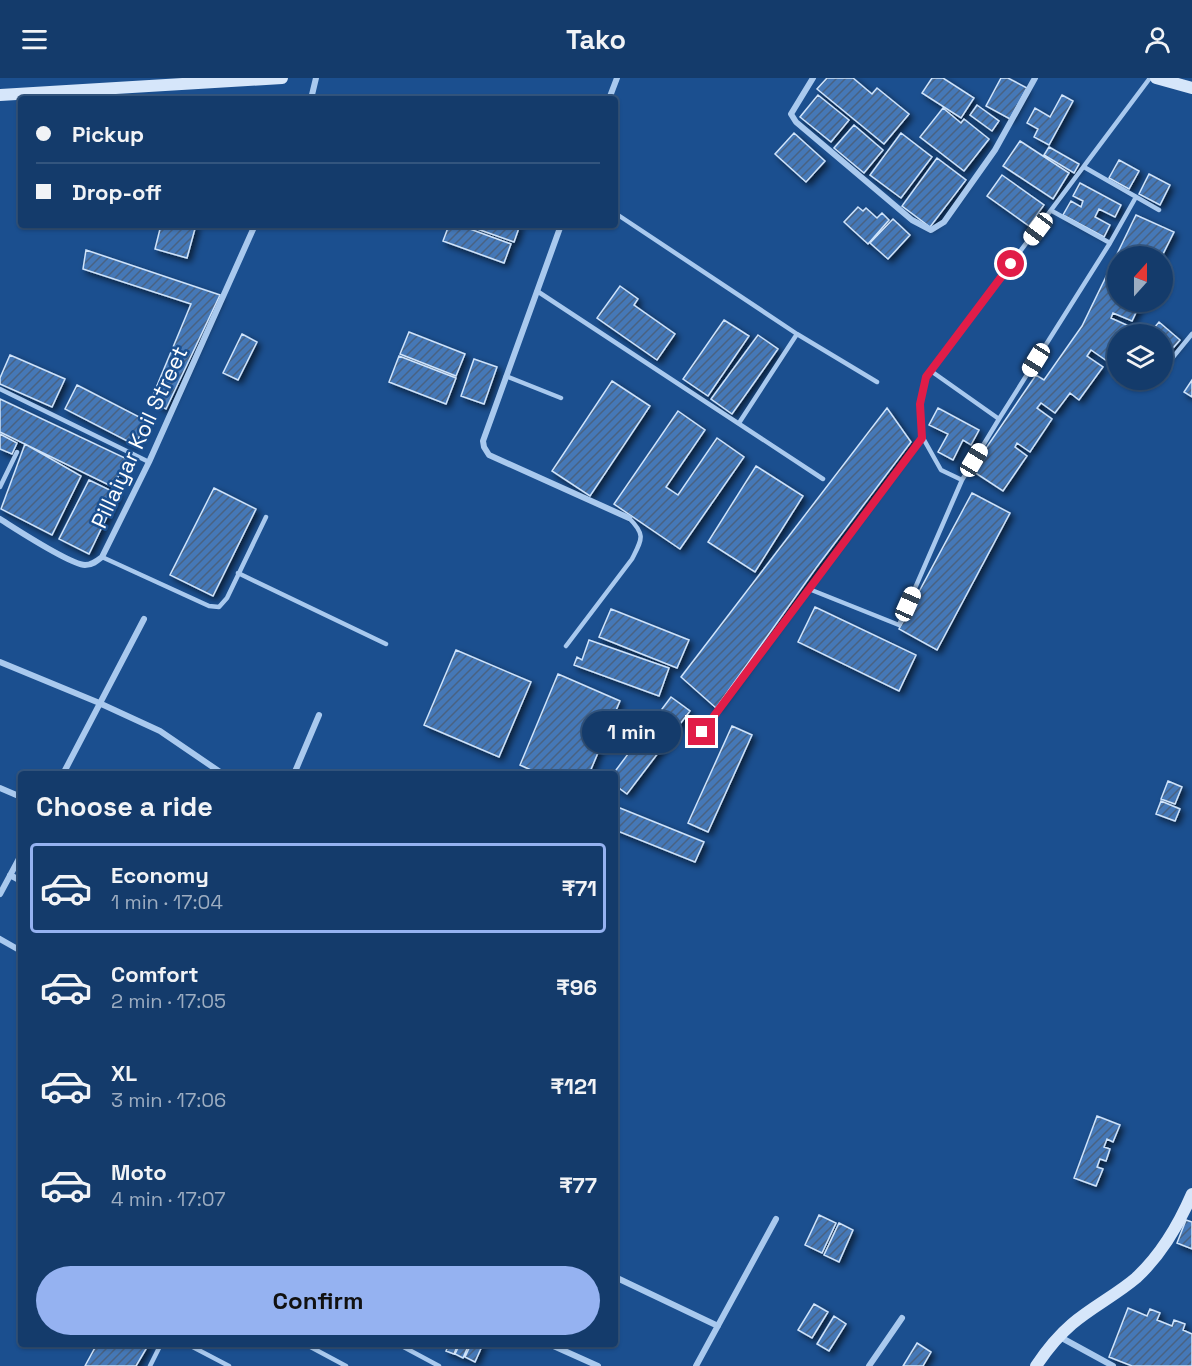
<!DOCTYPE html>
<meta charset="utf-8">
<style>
body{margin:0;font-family:"Space Grotesk",sans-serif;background:#214673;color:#f1f3f6;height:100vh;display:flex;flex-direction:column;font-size:22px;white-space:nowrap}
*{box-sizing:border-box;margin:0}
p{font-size:20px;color:#9dadc1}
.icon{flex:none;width:33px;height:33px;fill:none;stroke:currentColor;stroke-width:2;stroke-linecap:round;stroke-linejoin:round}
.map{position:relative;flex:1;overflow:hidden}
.details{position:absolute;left:18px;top:693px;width:600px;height:576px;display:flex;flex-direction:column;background:#143b6b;border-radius:6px;box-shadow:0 2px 4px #0004,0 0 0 2px #33557e}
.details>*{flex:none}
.hud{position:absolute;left:18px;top:18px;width:600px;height:132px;border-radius:6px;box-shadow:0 2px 4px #0004,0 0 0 2px #33557e;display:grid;align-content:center;height:132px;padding:0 18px;background:#143b6b}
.needle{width:39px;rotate:21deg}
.buttons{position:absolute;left:1107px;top:168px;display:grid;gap:12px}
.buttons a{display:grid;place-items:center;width:66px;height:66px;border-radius:50%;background:#143b6b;box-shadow:0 2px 4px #0004,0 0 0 2px #33557e;font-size:30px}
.end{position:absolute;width:27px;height:27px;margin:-14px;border:8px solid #e11d48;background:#fff;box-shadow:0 0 0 3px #fff}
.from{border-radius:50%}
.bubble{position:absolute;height:42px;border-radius:21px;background:#143b6b;box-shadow:0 2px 4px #0004,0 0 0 2px #33557e;font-size:20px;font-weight:600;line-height:42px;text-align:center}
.car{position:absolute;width:18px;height:36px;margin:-18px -9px;border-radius:8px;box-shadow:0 0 4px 2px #0007;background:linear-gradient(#fff 24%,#345 0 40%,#fff 0 76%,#345 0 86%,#fff 0)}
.hud b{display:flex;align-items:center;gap:21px;height:57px;font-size:22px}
.hud b+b{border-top:2px solid #33557e}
.hud i{width:15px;height:15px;background:#f1f3f6}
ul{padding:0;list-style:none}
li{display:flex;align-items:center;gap:18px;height:90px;margin:0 12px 9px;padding:0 6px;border:3px solid transparent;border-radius:6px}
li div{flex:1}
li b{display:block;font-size:22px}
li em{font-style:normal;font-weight:600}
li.selected{border-color:#95b2f1}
li>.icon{width:54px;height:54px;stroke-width:1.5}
h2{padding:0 18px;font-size:27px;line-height:72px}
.cta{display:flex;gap:12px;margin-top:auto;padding:12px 18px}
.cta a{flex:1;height:69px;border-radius:36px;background:#95b2f1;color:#111;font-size:24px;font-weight:600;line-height:69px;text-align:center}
header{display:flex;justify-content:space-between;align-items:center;height:78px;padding:0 18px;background:#143b6b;font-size:27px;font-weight:600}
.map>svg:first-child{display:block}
</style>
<header><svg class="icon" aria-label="menu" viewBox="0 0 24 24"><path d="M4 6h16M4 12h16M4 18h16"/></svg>Tako<svg class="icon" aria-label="person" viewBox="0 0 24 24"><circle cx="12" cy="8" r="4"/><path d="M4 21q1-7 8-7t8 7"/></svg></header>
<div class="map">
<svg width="1192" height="1288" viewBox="0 0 1192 1288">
<defs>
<pattern id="building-hatch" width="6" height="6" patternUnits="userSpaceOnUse" patternTransform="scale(1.5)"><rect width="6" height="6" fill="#4478b7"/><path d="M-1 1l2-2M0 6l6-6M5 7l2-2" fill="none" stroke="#486282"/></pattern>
<filter id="shadow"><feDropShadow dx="3.5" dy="3.5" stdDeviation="3" flood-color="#0009"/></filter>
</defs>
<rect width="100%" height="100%" fill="#1b4f8f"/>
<!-- building -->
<path fill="url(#building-hatch)" stroke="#cfe3fa" stroke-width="1.5" filter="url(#shadow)" d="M827,0H853L872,16L877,10L909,36L884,66L817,11Z
M932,0H943L974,20L961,40L922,15Z
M1001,0H1008L1027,10L1010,41L986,28Z
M818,17L849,42L831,64L800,39Z
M1062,17L1073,23L1049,67L1034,59L1038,51L1027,45L1035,30L1050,39Z
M977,27L999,43L992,53L970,37Z
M943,30L961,45L964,41L989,61L964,93L920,59Z
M854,47L883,72L864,95L834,70Z
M794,55L825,83L806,104L775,76Z
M901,55L932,79L901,120L870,97Z
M1020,63L1069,95L1053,121L1003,88Z
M1049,69L1079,86L1074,95L1044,77Z
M937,80L966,102L930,149L902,128Z
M1119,82L1139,93L1129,111L1109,100Z
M1149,96L1170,107L1160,127L1139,116Z
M1002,97L1044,127L1029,148L987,118Z
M1080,105L1121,127L1115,139L1099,131L1095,139L1110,147L1104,159L1063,137L1071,123L1081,129L1083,123L1073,118Z
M858,129L863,133L866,130L877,140L882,135L889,142L868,166L844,144Z
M1136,137L1174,154L1162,178H1118V224H1141L1132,243L1113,235L1111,240L1129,248L1125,256H1118L1116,276L1113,274L1107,283L1091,272L1087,278L1103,289L1079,322L1070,315L1055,335L1041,325L1037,330L1052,341L1030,374L1017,365L1015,369L1027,378L1003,413L971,392L1036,297L1044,302L1082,248Z
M893,141L910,157L888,181L870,165Z
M161,147H196L187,180L155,171Z
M449,147H459L511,166L504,185L443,163Z
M466,147H520L514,164Z
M86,172L220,217L166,331L151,322L191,226L83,191Z
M620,208L638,221L634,227L675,256L657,282L597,240Z
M724,242L749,258L708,318L683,301Z
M1159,244L1180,262L1162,283V256H1149Z
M409,254L465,276L456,298L400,276Z
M242,256L257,264L238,302L223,295Z
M758,257L778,271L732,336L711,321Z
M10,277L65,301L52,329L0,306V300Z
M399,278L456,300L446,326L389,304Z
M474,281L497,289L484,326L461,318Z
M1192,302V319L1184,314Z
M612,303L650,328L590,418L552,393Z
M77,307L147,343L135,367L65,331Z
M0,321L127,381L113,409L0,354Z
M887,330L911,364L816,490L716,630L681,599Z
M938,330L979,352L971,367L963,362L953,382L938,374L948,356L929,347Z
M678,333L705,352L666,409L678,417L717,360L744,379L680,471L614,426Z
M0,356L17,365L12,376L0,371Z
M25,366L81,398L52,457L1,431Z
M756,388L803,418L755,494L708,464Z
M89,402L118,416L89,476L59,461Z
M214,410L256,431L213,518L170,497Z
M972,415L1010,435L937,572L899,551Z
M815,529L916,577L899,613L798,564Z
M611,531L689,562L677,590L599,559Z
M589,562L669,590L659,618L574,587L577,579L582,582Z
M456,572L531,604L499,679L424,647Z
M558,596L620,623L589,696H540L520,687Z
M671,619L690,633L627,716L615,707V696H613Z
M732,648L752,657L708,754L688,745Z
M1168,703L1182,709L1175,726L1161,721Z
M1161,723L1180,731L1175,743L1156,736Z
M615,728L704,764L695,784L615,752Z
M1097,1038L1120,1047L1113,1064L1107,1061L1104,1069L1110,1071L1106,1083L1100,1081L1097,1089L1103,1091L1096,1108L1074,1100Z
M819,1137L836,1145L822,1175L805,1167Z
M1186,1142L1192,1144V1171L1177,1165Z
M839,1145L853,1152L839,1184L824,1177Z
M814,1226L828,1234L812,1260L798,1252Z
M1128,1230L1147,1238L1150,1231L1160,1235L1157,1242L1172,1248L1174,1242L1185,1246L1183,1252L1192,1256V1288H1132L1109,1279Z
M834,1238L846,1246L829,1273L817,1266Z
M917,1265L931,1274L923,1288H903Z
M97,1266H149L136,1288H85Z
M449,1266H458L454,1276L446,1273Z
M460,1266H469L463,1280L455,1276Z
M471,1266H483L475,1284L465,1279Z"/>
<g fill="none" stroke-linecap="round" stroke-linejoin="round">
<!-- lane -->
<path stroke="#a9c9ee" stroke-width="4.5" d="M1084,89L1159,132
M615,135L797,256L877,304
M1110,165L1136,119
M537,213L823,401
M1169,284L1192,256
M931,293L999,341L1110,165L1052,133
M506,298L561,320
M0,311L149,384
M739,345L797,256
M962,402L941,392L923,360L920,326L926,299L1150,0
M0,409L17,374
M102,479L209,528L219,529L227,520L266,439
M238,495L386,566
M809,511L899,547L962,402L999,341
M566,568L632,481C642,461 646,457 629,440
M702,654L923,360
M187,1266L229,1288
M305,1266L346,1288
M398,1266L439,1288
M150,1288L161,1266"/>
<!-- street -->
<path stroke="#a9c9ee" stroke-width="6" d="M813,0L791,36L796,44L912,142L931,152L944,144L995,72L1035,0
M311,21L316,0
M609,21L617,0
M561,147L483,363L484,369L489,377L629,440
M0,441C16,451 69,486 85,487C92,487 97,483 102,479L149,384L255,147
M0,584L97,624L160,653L223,696
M63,696L144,541
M294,696L319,637
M0,710L21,719
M10,797L21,803
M0,816L21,777
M0,861L21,873
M615,1199L718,1248
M1060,1259L1113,1288
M549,1266L598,1288
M696,1288L776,1141
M869,1288L902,1240"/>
<!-- secondary -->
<path stroke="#d6e6fa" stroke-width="12" d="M1156,0L1192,10
M0,17L282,0
M1036,1288C1046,1273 1058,1258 1072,1246C1092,1229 1116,1217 1136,1200C1160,1178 1179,1146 1192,1116"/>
</g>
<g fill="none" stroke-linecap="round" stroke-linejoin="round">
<!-- route -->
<path stroke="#e11d48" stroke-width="8" d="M702,654L922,360L920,326L926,299L1011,186"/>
</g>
<g text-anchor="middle" stroke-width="5" stroke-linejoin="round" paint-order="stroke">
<!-- street labels -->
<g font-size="22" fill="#fff" stroke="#1b4f8f">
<text transform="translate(139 359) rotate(-65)" y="8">Pillaiyar Koil Street</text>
</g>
</g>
</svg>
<div class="buttons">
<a><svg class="needle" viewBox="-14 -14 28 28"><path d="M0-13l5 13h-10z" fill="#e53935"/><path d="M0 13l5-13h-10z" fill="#9dadc1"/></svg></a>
<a><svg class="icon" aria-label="layers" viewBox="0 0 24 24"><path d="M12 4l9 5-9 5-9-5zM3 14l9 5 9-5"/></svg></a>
</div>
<i class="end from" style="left:1011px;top:186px"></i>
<i class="end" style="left:702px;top:654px"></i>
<div class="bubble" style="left:582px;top:633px;width:99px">1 min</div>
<i class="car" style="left:1038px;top:151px;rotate:217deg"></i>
<i class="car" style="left:1036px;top:282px;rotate:212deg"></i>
<i class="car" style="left:974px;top:382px;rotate:31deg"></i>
<i class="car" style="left:908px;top:526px;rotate:24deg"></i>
<div class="hud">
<b><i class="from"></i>Pickup</b>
<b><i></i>Drop-off</b>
</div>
<section class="details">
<h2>Choose a ride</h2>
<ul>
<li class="selected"><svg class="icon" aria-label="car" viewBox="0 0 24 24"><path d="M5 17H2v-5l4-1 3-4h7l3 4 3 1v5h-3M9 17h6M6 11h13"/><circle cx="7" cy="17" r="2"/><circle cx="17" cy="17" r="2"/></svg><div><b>Economy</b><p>1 min · 17:04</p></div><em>₹71</em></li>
<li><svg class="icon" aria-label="car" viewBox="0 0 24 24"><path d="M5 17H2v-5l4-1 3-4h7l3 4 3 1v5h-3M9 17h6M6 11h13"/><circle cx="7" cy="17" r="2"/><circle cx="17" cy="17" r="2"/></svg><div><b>Comfort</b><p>2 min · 17:05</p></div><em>₹96</em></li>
<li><svg class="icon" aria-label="car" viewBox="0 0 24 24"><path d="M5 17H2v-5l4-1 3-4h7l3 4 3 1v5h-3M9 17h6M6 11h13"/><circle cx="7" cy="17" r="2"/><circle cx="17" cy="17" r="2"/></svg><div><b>XL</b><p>3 min · 17:06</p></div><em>₹121</em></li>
<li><svg class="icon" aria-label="car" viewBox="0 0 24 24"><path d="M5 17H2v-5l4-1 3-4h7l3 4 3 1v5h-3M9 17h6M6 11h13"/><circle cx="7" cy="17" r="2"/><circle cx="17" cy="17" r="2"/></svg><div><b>Moto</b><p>4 min · 17:07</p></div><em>₹77</em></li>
</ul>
<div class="cta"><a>Confirm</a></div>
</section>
</div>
